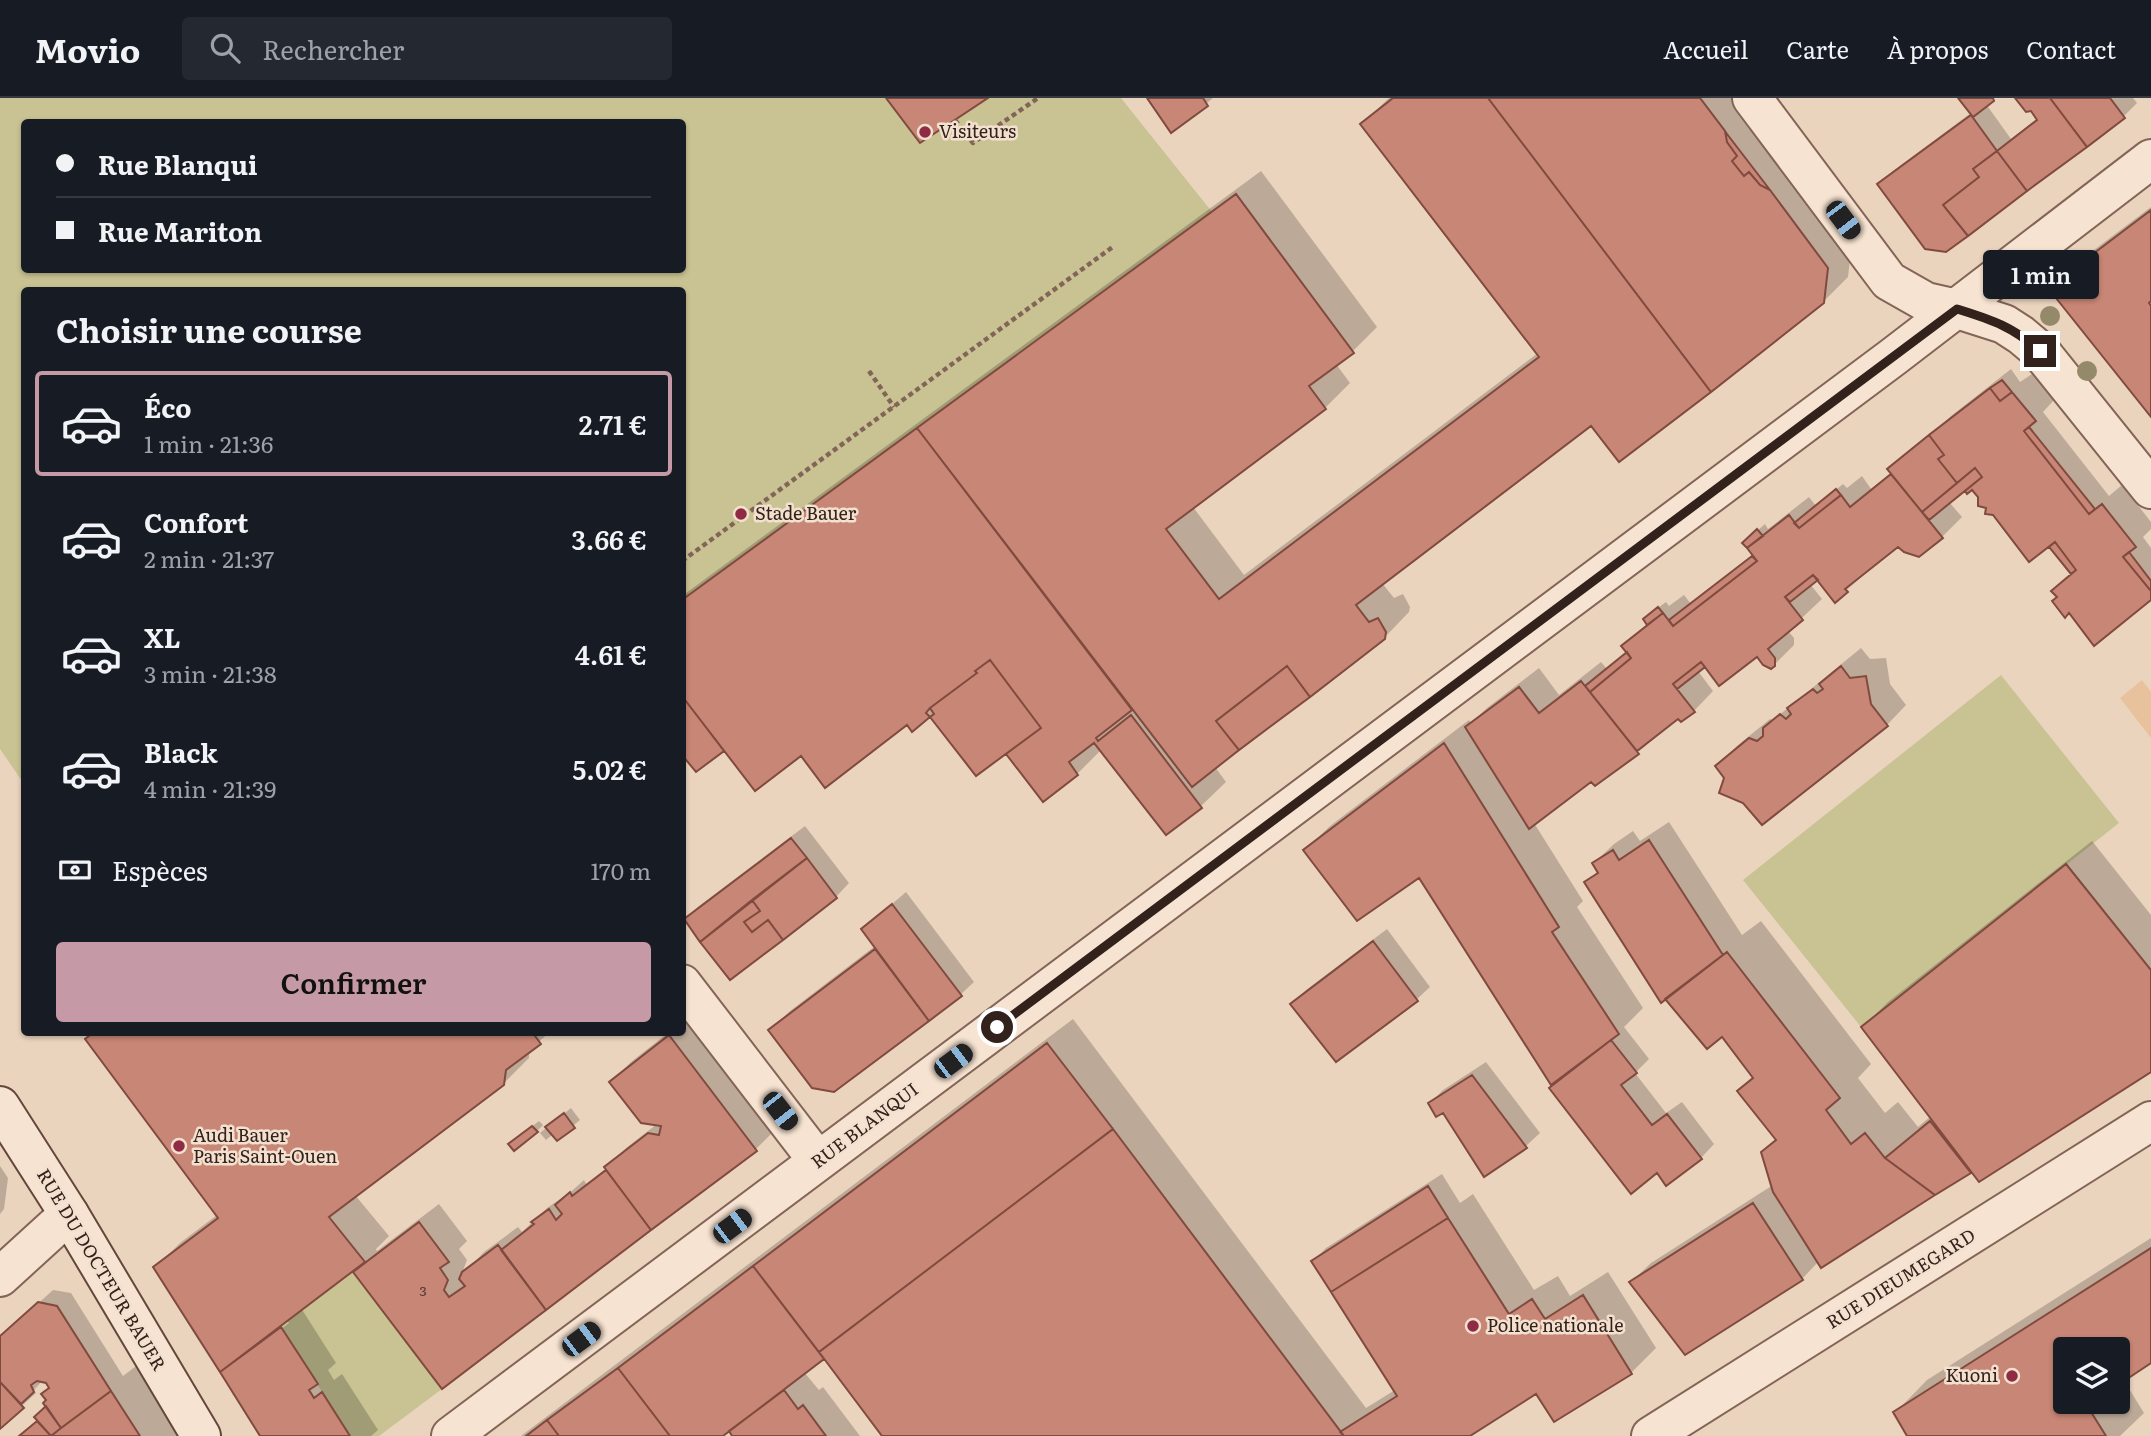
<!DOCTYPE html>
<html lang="fr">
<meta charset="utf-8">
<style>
body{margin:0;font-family:Literata,serif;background:#242831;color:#f1f3f6;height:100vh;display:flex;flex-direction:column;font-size:26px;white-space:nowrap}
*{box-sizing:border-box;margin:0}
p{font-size:23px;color:#9ea1a6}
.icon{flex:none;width:38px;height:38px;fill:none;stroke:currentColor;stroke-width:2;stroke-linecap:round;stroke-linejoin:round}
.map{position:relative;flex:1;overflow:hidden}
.side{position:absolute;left:21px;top:189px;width:665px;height:749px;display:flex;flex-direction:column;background:#171b24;border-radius:7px;box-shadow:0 2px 5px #0004}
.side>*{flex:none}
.guide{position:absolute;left:21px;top:21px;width:665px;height:154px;border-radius:7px;box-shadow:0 2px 5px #0004;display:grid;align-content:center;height:154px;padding:0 35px;background:#171b24}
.buttons{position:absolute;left:2053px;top:1239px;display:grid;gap:14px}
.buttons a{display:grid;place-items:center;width:77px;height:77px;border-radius:7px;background:#171b24;box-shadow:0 2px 5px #0004;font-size:35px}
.end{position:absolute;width:32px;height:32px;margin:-16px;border:9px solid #33221c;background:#fff;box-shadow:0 0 0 4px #fff}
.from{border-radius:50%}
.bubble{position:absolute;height:49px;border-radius:7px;background:#171b24;box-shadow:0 2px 5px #0004;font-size:23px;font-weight:600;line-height:49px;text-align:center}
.car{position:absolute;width:21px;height:42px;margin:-21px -10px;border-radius:9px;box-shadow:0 0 5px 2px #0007;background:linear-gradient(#222 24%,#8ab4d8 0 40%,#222 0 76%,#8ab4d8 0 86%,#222 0)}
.guide b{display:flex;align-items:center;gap:24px;height:66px;font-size:26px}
.guide b+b{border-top:2px solid #363941}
.guide i{width:18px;height:18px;background:#f1f3f6}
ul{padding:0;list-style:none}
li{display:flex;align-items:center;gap:21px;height:105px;margin:0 14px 10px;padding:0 21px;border:4px solid transparent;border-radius:7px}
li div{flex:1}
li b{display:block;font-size:26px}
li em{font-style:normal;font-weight:600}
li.on{border-color:#c599a5}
li>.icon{width:63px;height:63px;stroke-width:1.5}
h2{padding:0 35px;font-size:32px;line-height:84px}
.pay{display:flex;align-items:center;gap:18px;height:77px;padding:0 35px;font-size:26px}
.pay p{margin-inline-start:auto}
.button{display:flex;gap:14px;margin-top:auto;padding:14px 35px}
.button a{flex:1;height:80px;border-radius:7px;background:#c599a5;color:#111;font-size:28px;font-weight:600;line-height:80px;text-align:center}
header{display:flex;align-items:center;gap:42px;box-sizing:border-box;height:98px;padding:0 35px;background:#171b24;border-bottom:2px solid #363941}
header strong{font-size:33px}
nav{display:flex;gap:38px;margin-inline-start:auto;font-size:24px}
.search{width:490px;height:63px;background:#242831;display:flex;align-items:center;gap:18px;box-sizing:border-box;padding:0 24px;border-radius:7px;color:#9ea1a6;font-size:26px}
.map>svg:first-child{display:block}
</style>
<header>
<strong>Movio</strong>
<div class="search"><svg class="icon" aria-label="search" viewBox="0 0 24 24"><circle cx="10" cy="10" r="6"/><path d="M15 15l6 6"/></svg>Rechercher</div>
<nav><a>Accueil</a><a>Carte</a><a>À propos</a><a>Contact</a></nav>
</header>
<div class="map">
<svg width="2151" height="1338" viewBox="0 0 2151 1338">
<rect width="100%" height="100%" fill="#ebd4be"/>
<!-- green -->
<path fill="#c9c393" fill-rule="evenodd" d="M0,0H1121L1212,114L683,502L682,192H24V686L0,651ZM24,24H682V172H24Z
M2001,577L2119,725L1861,929L1743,782Z
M353,1174L442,1291L379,1338H350L281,1229Z"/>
<!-- sand -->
<path fill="#e7c29c" d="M2142,582L2151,594V640L2120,600Z"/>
<!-- shadow -->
<path fill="#0003" fill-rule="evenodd" d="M1149,0H1213L1172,33Z
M1389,0H1744L1852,144L1848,179L1823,204L1591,326L1382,485L1394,500L1403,496L1410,509L1409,514L1384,540L1215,669L1226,684L1201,708L1166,735L1102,651L1077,676L1043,702L1017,646L976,676L930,617L912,631L908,625L802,655L725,650L696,672L682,654V498L1261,73L1377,229L1352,254L1336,266L1350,285L1325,310L1193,409L1244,477L1538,255L1362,26Z
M1960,0H1994L1986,6L2011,41L2038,20L2017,0H2133L2137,5L2124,18L1880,87L1893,73L1971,15Z
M2151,109V316L2050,190L2070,170Z
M2011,271L2020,284L2032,276L2054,302L2043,314L2109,398L2122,387L2151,424V431L2143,439L2151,450V500L2059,499L2053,493L2072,474L2049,446L1988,408L1972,385L1949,404L1962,419L1942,439L1918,457L1899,446L1835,502L1818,480L1810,486L1822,501L1788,533L1794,540V547L1774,567L1757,557L1706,567L1698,573L1713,593L1694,613L1679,618L1638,654L1595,686L1591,681L1534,725L1583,803L1577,809L1643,910L1624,929L1649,961L1635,975L1666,1015L1682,1004L1714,1046L1701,1060L1658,1073L1554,987L1420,777L1305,752L1330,728L1469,622L1471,625L1487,610L1539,570L1559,597L1601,564L1607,571L1628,554L1623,548L1648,525L1651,515L1666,504L1669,508L1684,497L1691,506L1754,457L1751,438L1765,426L1768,431L1809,399L1816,408L1843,386L1847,390L1862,378L1871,391L1892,374L1951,318ZM2095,409L2096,411L2087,420V415Z
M1861,550L1870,561L1886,560L1890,586L1906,607L1887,627L1726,680L1717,668L1737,648L1770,621L1773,622Z
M1669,724L1742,837L1761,823L1871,966L1858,980L1885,1015L1898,1004L1918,1029L1931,1018L1863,929L1888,904L2092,743L2151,817V972L1972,1072L1822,1168L1819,1163L1802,1181L1631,1184L1651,1165L1773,1087L1763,1054L1777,1040L1739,993L1753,978L1722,937L1586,785L1599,772L1594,765L1614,746L1633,733L1640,743Z
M805,728L849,785L836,799L730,880L686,821L699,808Z
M906,794L974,884L960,897L834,992L770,932L790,913L875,848L863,831Z
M1387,831L1430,889L1416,902L1293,906L1306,892Z
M690,919L775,1032L756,1051L442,1288L362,1164L301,1210L336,1265L328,1272L334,1282L342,1276L378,1332L371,1338H262L155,1170L180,1145L217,1117L94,934H550L529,952V960L503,986L355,1097L389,1138L376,1151L377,1153L439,1106L467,1143L459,1151L467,1162L461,1178L484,1154L518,1129L522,1134L547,1110L563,1099L564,1100L584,1082L586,1086L607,1070L626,1050L657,1026L611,984L631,964L669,934H682V924ZM287,1222L289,1225L241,1261V1256Z
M1073,921L1366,1310L1395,1292L1313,1163L1326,1150L1442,1076L1460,1105L1473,1096L1534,1192L1558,1178L1570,1198L1608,1174L1656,1250L1631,1275L1536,1294L1466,1338H884L824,1259L804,1274L819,1292L823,1289L860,1338H734L729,1331L720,1338H521Z
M1486,964L1540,1035L1526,1048L1485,1076L1444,1013L1430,1005L1443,992Z
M571,1010L580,1022L557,1041L553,1036L546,1042L540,1035Z
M539,1023L543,1027L537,1033L517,1040Z
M0,1068L8,1080L4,1111L0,1116Z
M2151,1140V1263L2123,1281L2144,1315L2120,1338H1909L1895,1315L1927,1282ZM2065,1251H2118V1304H2065Z
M53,1192L71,1195L123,1278L144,1262L192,1338H18L38,1322L48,1308L51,1289L43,1282L34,1292L36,1295L0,1328V1240Z"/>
<!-- building -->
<path fill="#c88676" stroke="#814a3f" stroke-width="2" d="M886,0H988L920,45Z
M1147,0H1203L1208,8L1171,35Z
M1393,0H1488L1711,294L1619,364L1591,328L1356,507L1369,524L1378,520L1386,534L1385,541L1310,599L1287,568L1216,623L1239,652L1192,689L917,330L1236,96L1354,255L1309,288L1326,311L1166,431L1219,501L1539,259L1360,26Z
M1488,0H1700L1725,33L1727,44L1737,58L1732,63L1744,78L1749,74L1760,87L1770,92L1828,170L1824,205L1711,294Z
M1958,0H1993L1994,3L1973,19Z
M2015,0H2050L2087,49L2027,93L1997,53L2037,22L2031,13L2026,14Z
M2050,0H2110L2125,20L2087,49Z
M1971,17L1997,53L1973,71L1979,79L1943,107L1968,138L1946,154L1925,151L1877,86Z
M1725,33L1727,36L1770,92L1760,87L1749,74L1744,78L1732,63L1737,58L1727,44Z
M1997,53L2027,93L1968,138L1943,107L1979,79L1973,71Z
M2151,112V203L2149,205L2151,208V319L2048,190Z
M2002,282L2012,294L2000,303L1990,290Z
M1990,290L2000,303L2012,294L2036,323L2024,333L2089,416L2102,406L2136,449L2123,459L2151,493V502L2094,548L2069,515L2065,520L2052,503L2057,499L2051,493L2076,472L2055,444L2029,464L1993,417L1985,416L1986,410L1978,408V399L1972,392L1967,396L1965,393L1982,379L1975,370L1957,385L1938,361L1944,357L1929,337Z
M2029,329L2095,411L2089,416L2024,333Z
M917,330L1132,612L1096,640L1098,643L1131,617L1202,710L1166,737L1094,645L1069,664L1078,677L1043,704L1006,656L1041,630L990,562L975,573L977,575L930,610L926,615L930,619L912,634L907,627L825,690L801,658L755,693L682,598V502Z
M1929,337L1944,357L1938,361L1957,385L1922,414L1887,371Z
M1975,370L1982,379L1929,422L1922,414Z
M1891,376L1943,440L1919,459L1904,454L1898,449L1845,491L1848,494L1835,505L1813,477L1785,499L1803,522L1768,551L1775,560V568L1771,571L1763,567L1757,559L1719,588L1701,564L1673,586L1695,614L1681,624L1678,621L1637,653L1590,594L1631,560L1621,548L1663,515L1673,528L1757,463L1747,450L1789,417L1799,430L1841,397L1850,409Z
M1836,391L1841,397L1799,430L1794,425Z
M1757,431L1763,438L1747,450L1742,445Z
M2055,444L2076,472L2071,476L2049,449Z
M2129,454L2151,483V493L2123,459Z
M1752,458L1757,463L1673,528L1669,522Z
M1813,477L1818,482L1790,504L1785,499Z
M1658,509L1663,515L1647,527L1643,521Z
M1627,554L1631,560L1590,594L1585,588Z
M990,562L1041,630L976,678L930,619L934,616L930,610L977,575L975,573Z
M1701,564L1705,569L1677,591L1673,586Z
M1287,568L1310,599L1239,652L1216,623Z
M1841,568L1850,580L1866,578L1871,606L1888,628L1762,727L1743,705L1719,695L1724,680L1715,668L1749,640L1757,643L1763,638V630L1780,616L1786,621L1791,616L1787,610L1813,591L1817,595L1823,591L1819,586Z
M1581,583L1639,656L1595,688L1591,684L1529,731L1465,629L1519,589L1539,615Z
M682,598L724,653L696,674L682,657Z
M1444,645L1559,829L1552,834L1619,936L1551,987L1419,780L1357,823L1303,752Z
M791,740L807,760L700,844L684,821Z
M1649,742L1723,857L1661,905L1584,784L1598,775L1592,765L1613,752L1619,762Z
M807,760L837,800L783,842L768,822L752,834L744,824L760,813L752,802Z
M2066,766L2151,872V974L1979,1084L1861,929Z
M752,802L760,813L744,824L752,834L768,822L783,842L730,882L700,844Z
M892,806L962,898L929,923L861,831Z
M1373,843L1418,903L1336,964L1290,906Z
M875,851L929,923L834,994L812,990L768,932Z
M1727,854L1840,1000L1826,1012L1851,1046L1865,1035L1885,1060L1935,1097L1821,1170L1773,1094L1761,1054L1776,1042L1737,993L1753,980L1722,939L1707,951L1665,901Z
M94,934H532L541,946L506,972L504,987L329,1119L365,1164L220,1274L153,1169L218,1120L85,941Z
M669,937L757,1053L651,1132L604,1069L648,1035L659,1037L661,1028L641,1025L609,984Z
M1611,942L1637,975L1621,987L1652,1027L1667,1016L1702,1061L1666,1088L1657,1075L1631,1096L1549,990Z
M1047,945L1113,1031L819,1254L753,1168Z
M1472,977L1527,1050L1484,1079L1443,1015L1436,1019L1428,1005Z
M564,1015L575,1030L557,1043L545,1029Z
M1930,1023L1971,1075L1935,1097L1885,1060Z
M532,1028L538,1034L514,1053L508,1046Z
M1113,1031L1344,1338H882L819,1254Z
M606,1072L651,1132L546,1212L501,1152L534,1126L531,1124L549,1111L556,1122L562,1116L555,1107L570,1094L572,1098Z
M1428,1088L1448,1120L1331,1194L1311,1163Z
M1753,1105L1803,1182L1685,1257L1629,1184Z
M1448,1120L1509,1216L1532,1201L1545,1221L1583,1197L1632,1276L1554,1324L1536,1296L1470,1338H1344L1340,1334L1397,1298L1331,1194Z
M419,1124L449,1164L440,1170L448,1182L444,1192L449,1199L465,1188L459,1181L462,1174L498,1147L546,1212L442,1291L353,1174Z
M2151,1150V1265L2118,1287V1251H2065V1304H2090L2086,1306L2106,1338H1907L1893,1314Z
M753,1168L824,1261L723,1338H670L618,1270Z
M38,1204L57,1208L111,1293L61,1330L43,1305L46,1302L41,1296L49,1290L46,1285L37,1283L31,1287L34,1294L21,1306L0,1284V1238Z
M281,1229L318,1286L309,1292L314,1300L322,1294L350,1338H260L220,1274Z
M618,1270L670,1338H559L547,1322Z
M0,1284L24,1310L0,1331Z
M784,1292L798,1311L803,1307L826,1338H732L729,1333Z
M111,1293L140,1338H51L61,1330Z
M46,1308L61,1330L51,1338L34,1319Z
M547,1322L559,1338H526Z
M37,1323L51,1338H19Z"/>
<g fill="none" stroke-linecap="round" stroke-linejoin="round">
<!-- minor casing -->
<g stroke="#836558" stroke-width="42">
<path id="minor" d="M1752,0L1889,183L1926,204L1957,211L2004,226L2021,237L2040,253L2151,391
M682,886L818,1063
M0,1179L69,1116
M451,1338L1893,259L2151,61
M1651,1338L2151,1023"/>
</g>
<!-- secondary casing -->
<g stroke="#64473b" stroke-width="42">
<path id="secondary" d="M0,1008L69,1116L201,1338"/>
</g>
<!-- path -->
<path stroke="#836558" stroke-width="4.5" stroke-dasharray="5 3.5" stroke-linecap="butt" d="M955,22L973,45L1038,0
M869,273L894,309
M682,463L1114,148"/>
<!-- minor -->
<use href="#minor" stroke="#f7e3d1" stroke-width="38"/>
<!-- secondary -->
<use href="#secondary" stroke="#f7e3d1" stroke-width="38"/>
</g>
<!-- trees -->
<g fill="#948a69">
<circle cx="2050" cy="218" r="10"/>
<circle cx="2087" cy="273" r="10"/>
</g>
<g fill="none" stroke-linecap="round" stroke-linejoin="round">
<!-- route -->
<path stroke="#33221c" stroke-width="9" d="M997,929L1957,211C1992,222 2012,228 2040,253"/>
</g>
<!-- markers -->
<g fill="#8f2b42" stroke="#f3e0ce" stroke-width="2.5">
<circle cx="925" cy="34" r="7"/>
<circle cx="741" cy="416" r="7"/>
<circle cx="179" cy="1048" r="7"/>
<circle cx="1473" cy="1228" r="7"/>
<circle cx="2012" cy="1278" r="7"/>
</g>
<g text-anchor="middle" stroke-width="5" stroke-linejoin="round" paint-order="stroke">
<!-- number labels -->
<g font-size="14" fill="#583b32">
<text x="423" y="1198">3</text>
</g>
<!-- poi labels -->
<g font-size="18" fill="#33221c" stroke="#f3e0ce" text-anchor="start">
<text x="939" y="40">Visiteurs</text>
<text x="755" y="422">Stade Bauer</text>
<text x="193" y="1044">Audi Bauer<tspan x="193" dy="21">Paris Saint-Ouen</tspan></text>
<text x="1487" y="1234">Police nationale</text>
<text x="1998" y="1284" text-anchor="end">Kuoni</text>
</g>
<!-- street labels -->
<g font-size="18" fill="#33221c" stroke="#f3e0ce">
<text transform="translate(865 1028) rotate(-37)" y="6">RUE BLANQUI</text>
<text transform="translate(101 1172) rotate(59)" y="6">RUE DU DOCTEUR BAUER</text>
<text transform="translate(1901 1181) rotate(-32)" y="6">RUE DIEUMEGARD</text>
</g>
</g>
</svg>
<div class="buttons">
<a><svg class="icon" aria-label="layers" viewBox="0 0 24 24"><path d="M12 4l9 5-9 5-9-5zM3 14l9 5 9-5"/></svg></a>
</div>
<i class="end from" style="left:997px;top:929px"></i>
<i class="end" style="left:2040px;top:253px"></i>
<div class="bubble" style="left:1983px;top:152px;width:116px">1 min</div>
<i class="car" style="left:1843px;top:122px;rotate:143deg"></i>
<i class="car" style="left:953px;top:963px;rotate:53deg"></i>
<i class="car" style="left:780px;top:1013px;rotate:142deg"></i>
<i class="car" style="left:732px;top:1128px;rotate:53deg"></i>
<i class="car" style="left:581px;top:1241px;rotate:53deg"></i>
<div class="guide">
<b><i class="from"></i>Rue Blanqui</b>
<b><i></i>Rue Mariton</b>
</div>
<section class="side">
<h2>Choisir une course</h2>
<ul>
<li class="on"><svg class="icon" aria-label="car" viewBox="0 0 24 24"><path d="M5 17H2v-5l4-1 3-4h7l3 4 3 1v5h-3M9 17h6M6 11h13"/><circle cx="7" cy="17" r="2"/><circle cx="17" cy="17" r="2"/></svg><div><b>Éco</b><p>1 min · 21:36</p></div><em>2.71 €</em></li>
<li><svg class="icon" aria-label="car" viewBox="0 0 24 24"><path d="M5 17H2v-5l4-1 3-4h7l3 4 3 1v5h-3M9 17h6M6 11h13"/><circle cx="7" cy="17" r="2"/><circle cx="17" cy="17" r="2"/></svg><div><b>Confort</b><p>2 min · 21:37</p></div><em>3.66 €</em></li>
<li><svg class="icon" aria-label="car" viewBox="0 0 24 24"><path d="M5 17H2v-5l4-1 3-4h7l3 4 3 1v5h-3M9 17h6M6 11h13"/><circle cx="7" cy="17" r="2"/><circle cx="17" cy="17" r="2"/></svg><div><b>XL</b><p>3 min · 21:38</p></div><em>4.61 €</em></li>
<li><svg class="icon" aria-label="car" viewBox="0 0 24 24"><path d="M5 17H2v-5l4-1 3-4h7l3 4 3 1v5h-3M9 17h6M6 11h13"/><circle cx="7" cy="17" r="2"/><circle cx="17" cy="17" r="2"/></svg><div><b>Black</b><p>4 min · 21:39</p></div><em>5.02 €</em></li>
</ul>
<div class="pay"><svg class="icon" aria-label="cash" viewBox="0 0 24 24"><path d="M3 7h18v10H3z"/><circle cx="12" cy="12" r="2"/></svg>Espèces<p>170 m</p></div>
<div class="button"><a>Confirmer</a></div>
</section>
</div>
